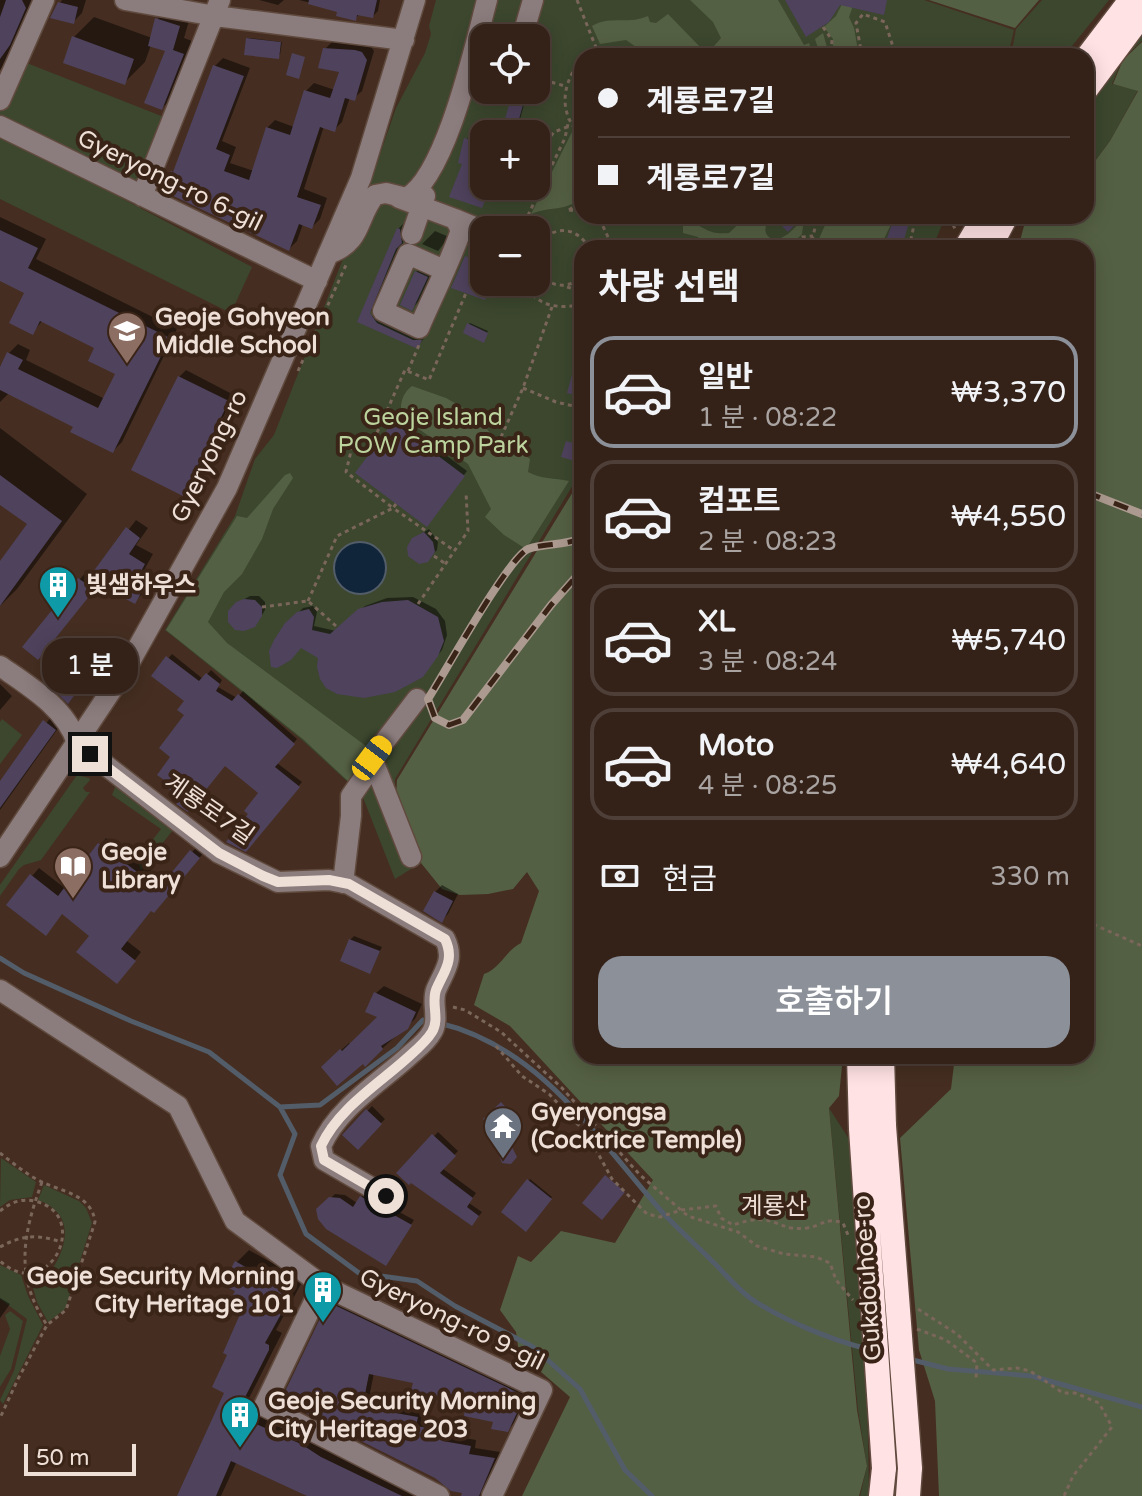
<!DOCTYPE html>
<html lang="ko">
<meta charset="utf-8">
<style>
body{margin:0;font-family:"Varela Round","Noto Sans KR",sans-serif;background:#3f2f26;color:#f1f3f6;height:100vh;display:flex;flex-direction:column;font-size:30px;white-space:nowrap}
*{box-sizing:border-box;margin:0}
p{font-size:26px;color:#a9a4a2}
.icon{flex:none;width:44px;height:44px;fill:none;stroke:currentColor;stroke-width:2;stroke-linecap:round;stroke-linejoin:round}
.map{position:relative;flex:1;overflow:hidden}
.panel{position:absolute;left:574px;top:240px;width:520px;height:824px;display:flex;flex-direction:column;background:#342219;border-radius:24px;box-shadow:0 4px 20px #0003,0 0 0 2px #4e3f38}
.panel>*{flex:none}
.guide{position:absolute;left:574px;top:48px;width:520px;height:176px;border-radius:24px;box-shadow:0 4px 20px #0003,0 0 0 2px #4e3f38;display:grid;align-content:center;height:176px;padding:0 24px;background:#342219}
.fabs{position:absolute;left:470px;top:24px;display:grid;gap:16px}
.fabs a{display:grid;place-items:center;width:80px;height:80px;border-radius:16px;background:#342219;box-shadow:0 4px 20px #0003,0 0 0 2px #4e3f38;font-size:40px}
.scale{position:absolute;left:24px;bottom:20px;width:112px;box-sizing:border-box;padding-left:8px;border:4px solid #eedfd7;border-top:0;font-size:22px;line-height:28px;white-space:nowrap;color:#eedfd7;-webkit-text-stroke:6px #3a2417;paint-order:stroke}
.end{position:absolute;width:36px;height:36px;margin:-18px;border:10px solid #eedfd7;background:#111;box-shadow:0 0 0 4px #111}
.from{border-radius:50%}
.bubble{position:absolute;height:56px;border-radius:24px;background:#342219;box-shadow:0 4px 20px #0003,0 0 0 2px #4e3f38;font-size:26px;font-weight:600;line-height:56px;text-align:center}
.car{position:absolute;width:24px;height:48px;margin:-24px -12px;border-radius:10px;box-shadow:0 0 6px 2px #0007;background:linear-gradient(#f5c518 24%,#345 0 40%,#f5c518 0 76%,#345 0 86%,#f5c518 0)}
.guide b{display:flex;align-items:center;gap:28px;height:76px;font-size:30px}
.guide b+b{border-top:2px solid #4e3f38}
.guide i{width:20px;height:20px;background:#f1f3f6}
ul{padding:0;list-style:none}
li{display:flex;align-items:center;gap:24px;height:112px;margin:0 16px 12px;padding:0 8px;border:4px solid #4e3f38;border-radius:24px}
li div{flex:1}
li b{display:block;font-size:30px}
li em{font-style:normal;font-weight:600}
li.active{border-color:#8c9099}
li>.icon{width:72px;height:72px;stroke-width:1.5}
h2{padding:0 24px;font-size:36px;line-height:96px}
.pay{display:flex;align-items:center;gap:20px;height:88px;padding:0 24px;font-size:30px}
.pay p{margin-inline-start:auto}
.cta{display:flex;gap:16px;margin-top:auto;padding:16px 24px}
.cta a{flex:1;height:92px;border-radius:24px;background:#8c9099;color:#fff;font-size:32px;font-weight:600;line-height:92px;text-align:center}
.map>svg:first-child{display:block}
</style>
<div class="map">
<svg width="1142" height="1496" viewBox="0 0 1142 1496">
<rect width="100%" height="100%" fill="#452e21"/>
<!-- green -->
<path fill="#3c472e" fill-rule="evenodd" d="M436,0H924L1014,30L1008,56H582V216H946L932,248H582V470L395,779C394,811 407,836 419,864L395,879L362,795L301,739L165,630L235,516L255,459L274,435L350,241L396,108L425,53L431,34L429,26ZM484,38H536V90H484ZM484,134H536V186H484ZM484,230H536V282H484Z
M1042,0H1109L1064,56H1011L1016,29Z
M1142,28V41L1122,60L1112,84L1138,90L1110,141L1086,172V104Z
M19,60L174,121L142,196L0,126V100Z
M0,134L252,267L231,313L0,199Z
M2,719L22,735L0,764V722Z
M77,775L89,778L90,780L83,788L86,792H90L41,860L24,865L19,869L0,896V885Z
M116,785L173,830L141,870L137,860L161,829L112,795Z
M829,1108L849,1139L867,1391L869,1496H860L867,1466L858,1410Z
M1,1158L36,1182L32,1197L10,1200L0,1207Z
M44,1185L79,1201L86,1208L92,1223L65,1309L48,1322L37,1302L30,1277L51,1271C69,1244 74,1213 38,1200Z
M0,1265L21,1275L28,1296L43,1325L3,1404L0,1400L14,1371L27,1319L0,1299Z
M10,1311L23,1321L11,1369L0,1387V1356L10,1329L5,1315Z"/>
<!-- forest -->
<path fill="#546043" d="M690,0H778L804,45L809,43L813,55L818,48L815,39L823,33L828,51L826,56H649L626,40L600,44L592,26C610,15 629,25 648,16L650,22L656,23L668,14L703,50L714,46L721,38L713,22Z
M844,0L853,6L849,17L854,28L859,56H833V39L824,27L836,16Z
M929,0H1039L1015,28Z
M1142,42V1496H939L935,1401L919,1350L900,1138L951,1089L955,1056H1086V248H1018L1024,226L1035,216H1086V173L1110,141L1138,91L1113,84L1123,60Z
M572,132L582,141V198C561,213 554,205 531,214Z
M747,216H772C764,226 761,235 776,241L788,234L804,219L802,234L788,248H705L698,237L683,233V226L688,222C707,227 707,235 729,233Z
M829,216C841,220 879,216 895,216L883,241L884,248H815Z
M412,386L446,398L474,414L493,436L515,444L519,451L530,459L528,472C541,479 554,478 569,481L526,549L504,535L485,517L491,509L468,464L402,417C399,406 402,393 412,386Z
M290,473L293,478L273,509L262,539L242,574L224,592L208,622L227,643L366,746L349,782L303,739L166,630L237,516L247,518L285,475Z
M582,477V1056H843L839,1096L829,1108L857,1410L867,1466L859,1496H522L570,1397L519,1353L516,1332L500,1310L518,1256L531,1262L561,1231L615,1243L653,1180L510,1026L474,1005L484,974C501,968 505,951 521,943L539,891L527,872L513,889L488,894L460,895L442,889L421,863L402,819L396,799L397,780Z"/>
<!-- water -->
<path fill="#11253a" stroke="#535d69" stroke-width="2" d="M334 568a26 26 0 1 1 52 0a26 26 0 1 1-52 0Z"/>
<!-- shadow -->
<path fill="#0007" d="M0,0H35L23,30L12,45L15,48L9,61L0,70Z
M62,0H86L82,13L73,22L60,3Z
M259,0H284L278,5Z
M299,0H380L378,11L373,16L360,13L355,19L339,10Z
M169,7L191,14L184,38L195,42L174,96L162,108L167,49L151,45L145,62L125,82L74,37L94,17L152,38L157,20Z
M249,38L282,42L280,55L247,39Z
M333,41L369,44L374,51L362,91L354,98L350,97L342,122L334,130L324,126L304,189L327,198L320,219L312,227L303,224L297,241L289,249L172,172L177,168L215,66L223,58L250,68L222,141L236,147L230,163L254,171L267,128L275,120L294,127L306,91L314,83L335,90L341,70L325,49Z
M515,90H528L516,134H503Z
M469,137L484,141V186H492L481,206L464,162L466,140Z
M0,217L46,239L36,259L177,329L122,442L113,451L76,426L9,393L0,402V372L9,353L18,344L30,350L26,360L105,399L117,373L97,347L43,320L33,332L26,292L0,279Z
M407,220L405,238L378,303L423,332H429L418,346L359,321L375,315L366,305L398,229Z
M435,231L449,237L438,251L422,244Z
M639,243L658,248H637Z
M425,263L435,268L421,299L412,308L416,272Z
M470,323L488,331L484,339L469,324Z
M582,352V395L573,376L576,375Z
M186,370L234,395L189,487L182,493L179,377Z
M398,419L467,471L430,520L394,423Z
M0,428L87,494L17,589L0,606V564L29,524L0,502Z
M136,520L148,528L136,545L153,554L139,579L148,584L143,593L134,602L100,582L25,646L80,579L88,570L94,575Z
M429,529L438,542L437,550L427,560L415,538Z
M250,596H259L265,602V610L259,620L237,603Z
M413,597L436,609L445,621L447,635L442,650L426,670L321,657L286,625L303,608L313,606L317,612L314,626L336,631L365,606L387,598Z
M87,645L103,657L68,701L78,654Z
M172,654L203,679L211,670L222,680L218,687L237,698L243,691L297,739L277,763L302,782L249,845L251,813L261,793L226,764L183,797L173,756L187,715L186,701L154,675Z
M0,684L12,696L0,710Z
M54,713L64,720L0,810V784Z
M106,838L167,882L199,844L206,850L161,903L152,909L127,941L141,952L124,974L92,935L32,876L39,868L66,889Z
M442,885L458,894L448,914L442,920L435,892Z
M354,936L382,947L370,971L350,940Z
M384,986L422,1004L415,1019L365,1064L331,1059L349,1043L351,1045L380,1017L376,993Z
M372,1106L385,1119L358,1147L345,1135Z
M438,1132L458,1151L442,1168L476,1193L469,1203L482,1212L476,1220L399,1173Z
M530,1179L552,1197L526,1229L504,1211Z
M365,1193L414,1220L386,1264L318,1210L335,1194L345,1195L357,1203Z
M249,1250L297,1277L301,1284L276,1330L282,1333L247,1402L314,1432L439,1496H313L237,1461L221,1496H179L226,1392L230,1354L244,1311L237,1290L224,1284L237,1262Z
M336,1297L530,1389L514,1423L507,1430L495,1421L415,1382L374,1373L370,1393L397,1397L395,1406L423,1411L421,1420L450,1425L448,1435L476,1440L475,1448L500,1452L486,1483L488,1496H463L464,1492L436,1476L284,1399L330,1304Z
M0,1298L10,1304L0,1318Z"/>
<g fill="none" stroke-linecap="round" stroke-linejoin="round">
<!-- stream -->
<path stroke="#535d69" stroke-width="5" d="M0,958L24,973L131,1021L209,1052L280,1107L320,1105L397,1048L423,1020L429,1021
M439,1023C541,1047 598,1140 663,1213C678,1229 695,1244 711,1260C725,1273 739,1292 756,1302C788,1322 831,1340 868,1349
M280,1107L295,1134L280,1175L306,1234L359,1273L417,1281L455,1306L533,1347L580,1389L625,1470L652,1496
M909,1359L948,1369L1032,1376L1142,1407"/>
</g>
<!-- building -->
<path fill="#4f425d" d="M6,0H22L26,8L10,45L0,59V17Z
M309,0H377L373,18L357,15L356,21L336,16L337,12L308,4Z
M785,0H887L884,15L840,5L829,22L806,37Z
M58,2L78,7L74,24L50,18Z
M155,18L180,26L173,50L184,54L162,110L144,103L165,51L148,46Z
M72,36L134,59L125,85L63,63Z
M246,38L281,42L279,59L244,55Z
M323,48L355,50L362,52L367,60L355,101L345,98L335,132L320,127L297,197L321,205L312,229L299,224L289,251L163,191L171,171L173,172L213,65L244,76L216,149L230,155L224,171L249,180L266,127L290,135L304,90L330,98L339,72L318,68Z
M292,53L305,57L299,79L286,75Z
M513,90H527L515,134H501Z
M464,138L484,144V186H491L482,208L449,197L462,164L458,163Z
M772,216H803L788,232Z
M893,221L908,226L902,246L886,241Z
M397,228L400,229L402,243L396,249L370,313L377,323L413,340H422L418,349L357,322Z
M0,230L38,248L28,268L170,338L113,453L70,432L73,427L0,390V367L7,352L23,360L18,369L98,408L115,374L88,361L94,348L40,321L33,335L9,323L24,293L0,281Z
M473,255L484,259V282H492L485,300L451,288L465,256L472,259Z
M415,271L428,277L412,311L400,305Z
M467,323L488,333L484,343L463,333Z
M572,375L582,377V397L567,393Z
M178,376L229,401L183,496L131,470Z
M393,422L465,476L427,527L355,473Z
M566,441L582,446V463L561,457Z
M0,475L62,521L0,606V561L27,524L0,505Z
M126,527L140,538L129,554L145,564L132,588L141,593L135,604L99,584L38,660L22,647L78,578L85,583Z
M424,532L433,542L435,552L428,562L419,564L408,556L407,547L412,538Z
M244,599L255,600L262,607V616L255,627L244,631L235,630L228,622V611L236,602Z
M408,600L438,617L444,641L438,656L423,677L395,692L364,698L337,694L326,688L320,679L317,667L318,658L301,648L291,660L277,668L271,667L269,651L274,640L285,623L297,612L309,609L314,617L312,630L330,634L358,609L382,602Z
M77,653L95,667L68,704L51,687Z
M166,656L199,681L206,673L220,684L216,691L232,701L238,694L295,744L275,767L300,787L246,852L226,842L248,814L244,811L258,793L225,766L188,812L176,804L181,798L165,786L167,782L157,775L170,757L159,748L184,715L177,710L184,701L151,676Z
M43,720L56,730L0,808V781Z
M98,843L159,888L190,850L200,858L154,913L151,911L121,949L136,961L117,984L76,952L89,936L62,914L46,936L6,905L30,874L58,896Z
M434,891L453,901L442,923L423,911Z
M349,939L380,951L370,974L340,961Z
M374,992L416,1012L408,1029L381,1046L383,1049L365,1067L363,1064L337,1086L321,1067L340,1049L342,1051L377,1017L365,1012Z
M501,1102L510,1112L492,1128L483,1119Z
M366,1109L382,1124L358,1150L342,1135Z
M432,1134L456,1156L440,1173L473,1198L467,1207L479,1216L472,1226L411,1183L409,1185L396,1173Z
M512,1147L517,1157L511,1164L502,1163L499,1155L503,1148Z
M605,1175L625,1192L602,1220L582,1203Z
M527,1179L552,1199L526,1232L501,1212Z
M360,1196L412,1225L386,1266L326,1229L318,1219L316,1209L329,1197L340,1198L353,1207Z
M235,1261L285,1289L290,1298L265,1343L269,1345V1350L236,1415L301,1444L321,1457L402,1496H307L231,1461L216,1496H177L224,1393L212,1387L227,1355L223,1353L241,1312L236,1309L239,1303L231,1299L235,1291L222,1285Z
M328,1302L525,1396L508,1432L491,1429L493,1422L464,1416L465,1409L437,1403L439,1396L411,1390L413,1383L369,1374L364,1399L392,1404L390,1412L418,1417L416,1426L445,1431L443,1441L471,1446L469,1454L495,1458L479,1496H461L462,1493L451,1491L435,1478L329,1425L330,1422L319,1420L281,1400Z"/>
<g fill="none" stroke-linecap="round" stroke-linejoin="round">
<!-- minor casing -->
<g stroke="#604a3e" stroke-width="23">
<path id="minor" d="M125,0L215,16L404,40
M522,38L533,0
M0,100L44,0
M0,126L317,281
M142,196L220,0
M399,198L455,219L461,230C450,263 433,295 419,328L383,311L408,254L444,270
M455,219L484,231
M412,234L425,196
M328,254C363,242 356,218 375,195L386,193L406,198C446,177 475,45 487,0
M0,666C29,686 66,708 77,743L219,853L278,882L329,880L349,884L445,939C455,960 444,971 436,990C431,1003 440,1019 432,1032C427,1041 418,1048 411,1054C381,1082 338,1107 321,1146L324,1160L386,1196
M372,758L411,857
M0,857L127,667L227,488L361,178L415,0
M343,883L351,816V796L367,773L372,758L417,699
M0,990L178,1106L235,1221L322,1285L542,1390L492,1496
M322,1285L264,1406L439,1496"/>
</g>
<!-- highway casing -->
<g stroke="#604a3e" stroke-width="27">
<path id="highway" d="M1086,59L1131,0
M1086,89L1142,14
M966,248L985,216
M989,248L1006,216
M859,1056L861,1129
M882,1056L884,1126
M881,1496L884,1468
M908,1496L910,1468"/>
</g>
<!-- path -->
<path stroke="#7a665a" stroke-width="3" stroke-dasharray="4 4" stroke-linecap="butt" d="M577,0L597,50
M823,27L832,40L831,56
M587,56C607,45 624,46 644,56
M862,56L856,23L863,14L885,22L896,56
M582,59C562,82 557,114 582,136
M536,78L565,86
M536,155L554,132L567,127
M569,210L582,201
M569,210L582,212
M591,216L602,224L613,248
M724,216H726
M941,216L951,220L955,229
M521,230L565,138L569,119
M790,248L802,237L813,236
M810,248L818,216
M909,248L916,216
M536,250C548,225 576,224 589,248
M479,257L484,246
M536,266C545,286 564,291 582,278
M523,282C536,306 557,310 582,304
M567,287L574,289L582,286
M298,371L346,265
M408,371L419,345
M523,388L556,402L582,408
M501,437L523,388L552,307
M396,504L393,508L455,551
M434,556L446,564
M308,601L337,536L393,508L346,472L352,447L376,435L405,370L429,380L466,293
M418,604L468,531L466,492
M262,607L308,601L336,626
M1086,921L1142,946
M453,1007L465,1010L501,1032L562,1088L640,1175L688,1216L738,1232L757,1246L784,1254L816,1257L830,1263L836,1280L853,1300
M496,1046L522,1076L549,1094L588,1135L612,1179L647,1214L660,1217L681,1210L716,1206L721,1218L733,1225C743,1222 754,1218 764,1220C781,1222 785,1231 807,1228C824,1225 825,1217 843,1223L848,1235
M0,1153C13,1163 27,1175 42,1182C63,1192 92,1195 95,1222L66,1310L47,1325L18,1379L0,1418
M42,1182C23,1234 14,1276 47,1325
M0,1211C10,1203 21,1198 34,1201C93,1213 50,1306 0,1261
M0,1247C22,1235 37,1234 61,1242
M918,1309L957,1334L993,1370L1017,1368L1030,1371L1063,1393H1075L1099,1403L1112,1427L1073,1476L1064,1496
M917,1329L946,1340L977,1363L976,1378"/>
<!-- minor -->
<use href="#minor" stroke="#8b7c7d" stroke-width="20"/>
<!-- highway -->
<use href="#highway" stroke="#ffe2e4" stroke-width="24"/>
<!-- rail casing -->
<g stroke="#ac9a90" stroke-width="8">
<path id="rail" d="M1086,492L1142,514
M582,538C564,546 544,543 528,549C508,558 444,674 428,699L435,718L449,725L463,720L551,605L582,570"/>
</g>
<!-- rail -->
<use href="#rail" stroke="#3a2417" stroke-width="5" stroke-dasharray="15" stroke-linecap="butt"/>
<!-- highway-bridge casing -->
<g stroke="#604a3e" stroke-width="27" stroke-linecap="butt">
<path id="highway-bridge" d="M884,1126L910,1468
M861,1129L884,1468"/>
</g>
<!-- highway-bridge -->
<use href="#highway-bridge" stroke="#ffe2e4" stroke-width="24"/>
</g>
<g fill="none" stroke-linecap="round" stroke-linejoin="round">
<!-- route -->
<path stroke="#eedfd7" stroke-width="10" d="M90,754L219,853L263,876L278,882L329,880L349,884L445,939C455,960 444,971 436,990C431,1003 440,1019 432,1032C426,1042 415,1051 406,1059C377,1085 338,1109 321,1146L324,1160L386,1196"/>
</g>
<!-- icons -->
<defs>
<g id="school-pin" transform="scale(2)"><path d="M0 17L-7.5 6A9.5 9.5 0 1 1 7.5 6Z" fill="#8d6e63" stroke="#3a2417"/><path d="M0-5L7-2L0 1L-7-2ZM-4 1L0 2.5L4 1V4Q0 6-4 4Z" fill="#fff"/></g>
<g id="building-pin" transform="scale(2)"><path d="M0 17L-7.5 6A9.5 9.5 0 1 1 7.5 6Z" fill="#0f9aa8" stroke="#3a2417"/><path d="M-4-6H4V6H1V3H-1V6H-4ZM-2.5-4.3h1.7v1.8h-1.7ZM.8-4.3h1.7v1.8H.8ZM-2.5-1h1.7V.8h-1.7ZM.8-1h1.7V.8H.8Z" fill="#fff"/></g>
<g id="library-pin" transform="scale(2)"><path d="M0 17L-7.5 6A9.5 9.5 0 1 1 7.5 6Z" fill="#8d6e63" stroke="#3a2417"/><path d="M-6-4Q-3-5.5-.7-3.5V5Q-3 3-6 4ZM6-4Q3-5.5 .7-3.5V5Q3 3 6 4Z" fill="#fff"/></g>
<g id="temple-pin" transform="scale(2)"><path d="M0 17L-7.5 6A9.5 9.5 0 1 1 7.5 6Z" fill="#6b7280" stroke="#3a2417"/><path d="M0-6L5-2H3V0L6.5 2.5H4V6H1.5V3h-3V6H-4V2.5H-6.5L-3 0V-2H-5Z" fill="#fff"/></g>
</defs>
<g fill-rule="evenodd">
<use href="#school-pin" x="127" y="331"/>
<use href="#building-pin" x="58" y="585"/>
<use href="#library-pin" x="73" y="866"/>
<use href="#temple-pin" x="503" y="1126"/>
<use href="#building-pin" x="323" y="1290"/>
<use href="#building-pin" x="240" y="1415"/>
</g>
<g text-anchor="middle" stroke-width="8" stroke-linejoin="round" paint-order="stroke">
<!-- street labels -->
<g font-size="24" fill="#eedfd7" stroke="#3a2417">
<text transform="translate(170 180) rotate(26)" y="8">Gyeryong-ro 6-gil</text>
<text transform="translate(209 456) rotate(-64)" y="8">Gyeryong-ro</text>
<text transform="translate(209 809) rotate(35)" y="8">계룡로7길</text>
<text x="774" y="1214">계룡산</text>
<text transform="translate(867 1278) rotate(-94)" y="8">Gukdouhoe-ro</text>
<text transform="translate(452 1319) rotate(26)" y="8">Gyeryong-ro 9-gil</text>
</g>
<!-- poi labels -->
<g font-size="24" font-weight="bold" fill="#eedfd7" stroke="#3a2417" text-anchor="start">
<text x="155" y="325">Geoje Gohyeon<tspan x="155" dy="28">Middle School</tspan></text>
<text x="86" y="593">빛샘하우스</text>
<text x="101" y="860">Geoje<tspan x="101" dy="28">Library</tspan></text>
<text x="531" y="1120">Gyeryongsa<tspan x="531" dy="28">(Cocktrice Temple)</tspan></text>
<text x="295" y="1284" text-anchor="end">Geoje Security Morning<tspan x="295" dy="28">City Heritage 101</tspan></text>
<text x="268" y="1409">Geoje Security Morning<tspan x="268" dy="28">City Heritage 203</tspan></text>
</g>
<!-- park labels -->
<g font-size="24" fill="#bcd39d" stroke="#3a2417">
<text x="433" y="425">Geoje Island<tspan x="433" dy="28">POW Camp Park</tspan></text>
</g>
</g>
</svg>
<div class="fabs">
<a><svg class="icon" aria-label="locate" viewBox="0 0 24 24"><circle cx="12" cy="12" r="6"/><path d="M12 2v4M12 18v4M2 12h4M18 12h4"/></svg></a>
<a>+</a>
<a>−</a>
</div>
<div class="scale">50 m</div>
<i class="end from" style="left:386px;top:1196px"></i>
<i class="end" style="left:90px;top:754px"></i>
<div class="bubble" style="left:42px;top:638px;width:96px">1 분</div>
<i class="car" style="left:372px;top:758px;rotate:37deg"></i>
<div class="guide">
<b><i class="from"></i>계룡로7길</b>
<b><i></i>계룡로7길</b>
</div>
<section class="panel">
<h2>차량 선택</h2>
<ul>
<li class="active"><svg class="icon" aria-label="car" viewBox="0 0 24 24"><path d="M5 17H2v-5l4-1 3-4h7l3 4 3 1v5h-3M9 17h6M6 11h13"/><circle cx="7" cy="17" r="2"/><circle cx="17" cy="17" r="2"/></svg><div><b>일반</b><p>1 분 · 08:22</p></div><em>₩3,370</em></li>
<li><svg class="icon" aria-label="car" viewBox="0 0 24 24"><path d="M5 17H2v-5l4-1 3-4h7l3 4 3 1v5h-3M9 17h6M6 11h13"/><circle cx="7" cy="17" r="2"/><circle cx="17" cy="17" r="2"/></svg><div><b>컴포트</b><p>2 분 · 08:23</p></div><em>₩4,550</em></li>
<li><svg class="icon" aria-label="car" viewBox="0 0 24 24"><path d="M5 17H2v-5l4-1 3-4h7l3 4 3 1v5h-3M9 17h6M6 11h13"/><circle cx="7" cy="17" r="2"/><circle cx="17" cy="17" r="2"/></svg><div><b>XL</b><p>3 분 · 08:24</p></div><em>₩5,740</em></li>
<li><svg class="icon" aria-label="car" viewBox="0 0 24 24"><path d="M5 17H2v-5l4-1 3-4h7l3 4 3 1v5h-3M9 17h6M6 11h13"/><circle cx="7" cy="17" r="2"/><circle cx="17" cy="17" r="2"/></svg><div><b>Moto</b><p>4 분 · 08:25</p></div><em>₩4,640</em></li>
</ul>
<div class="pay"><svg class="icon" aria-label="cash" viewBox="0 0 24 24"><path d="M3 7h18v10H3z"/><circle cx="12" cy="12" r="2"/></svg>현금<p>330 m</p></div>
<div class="cta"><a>호출하기</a></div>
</section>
</div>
